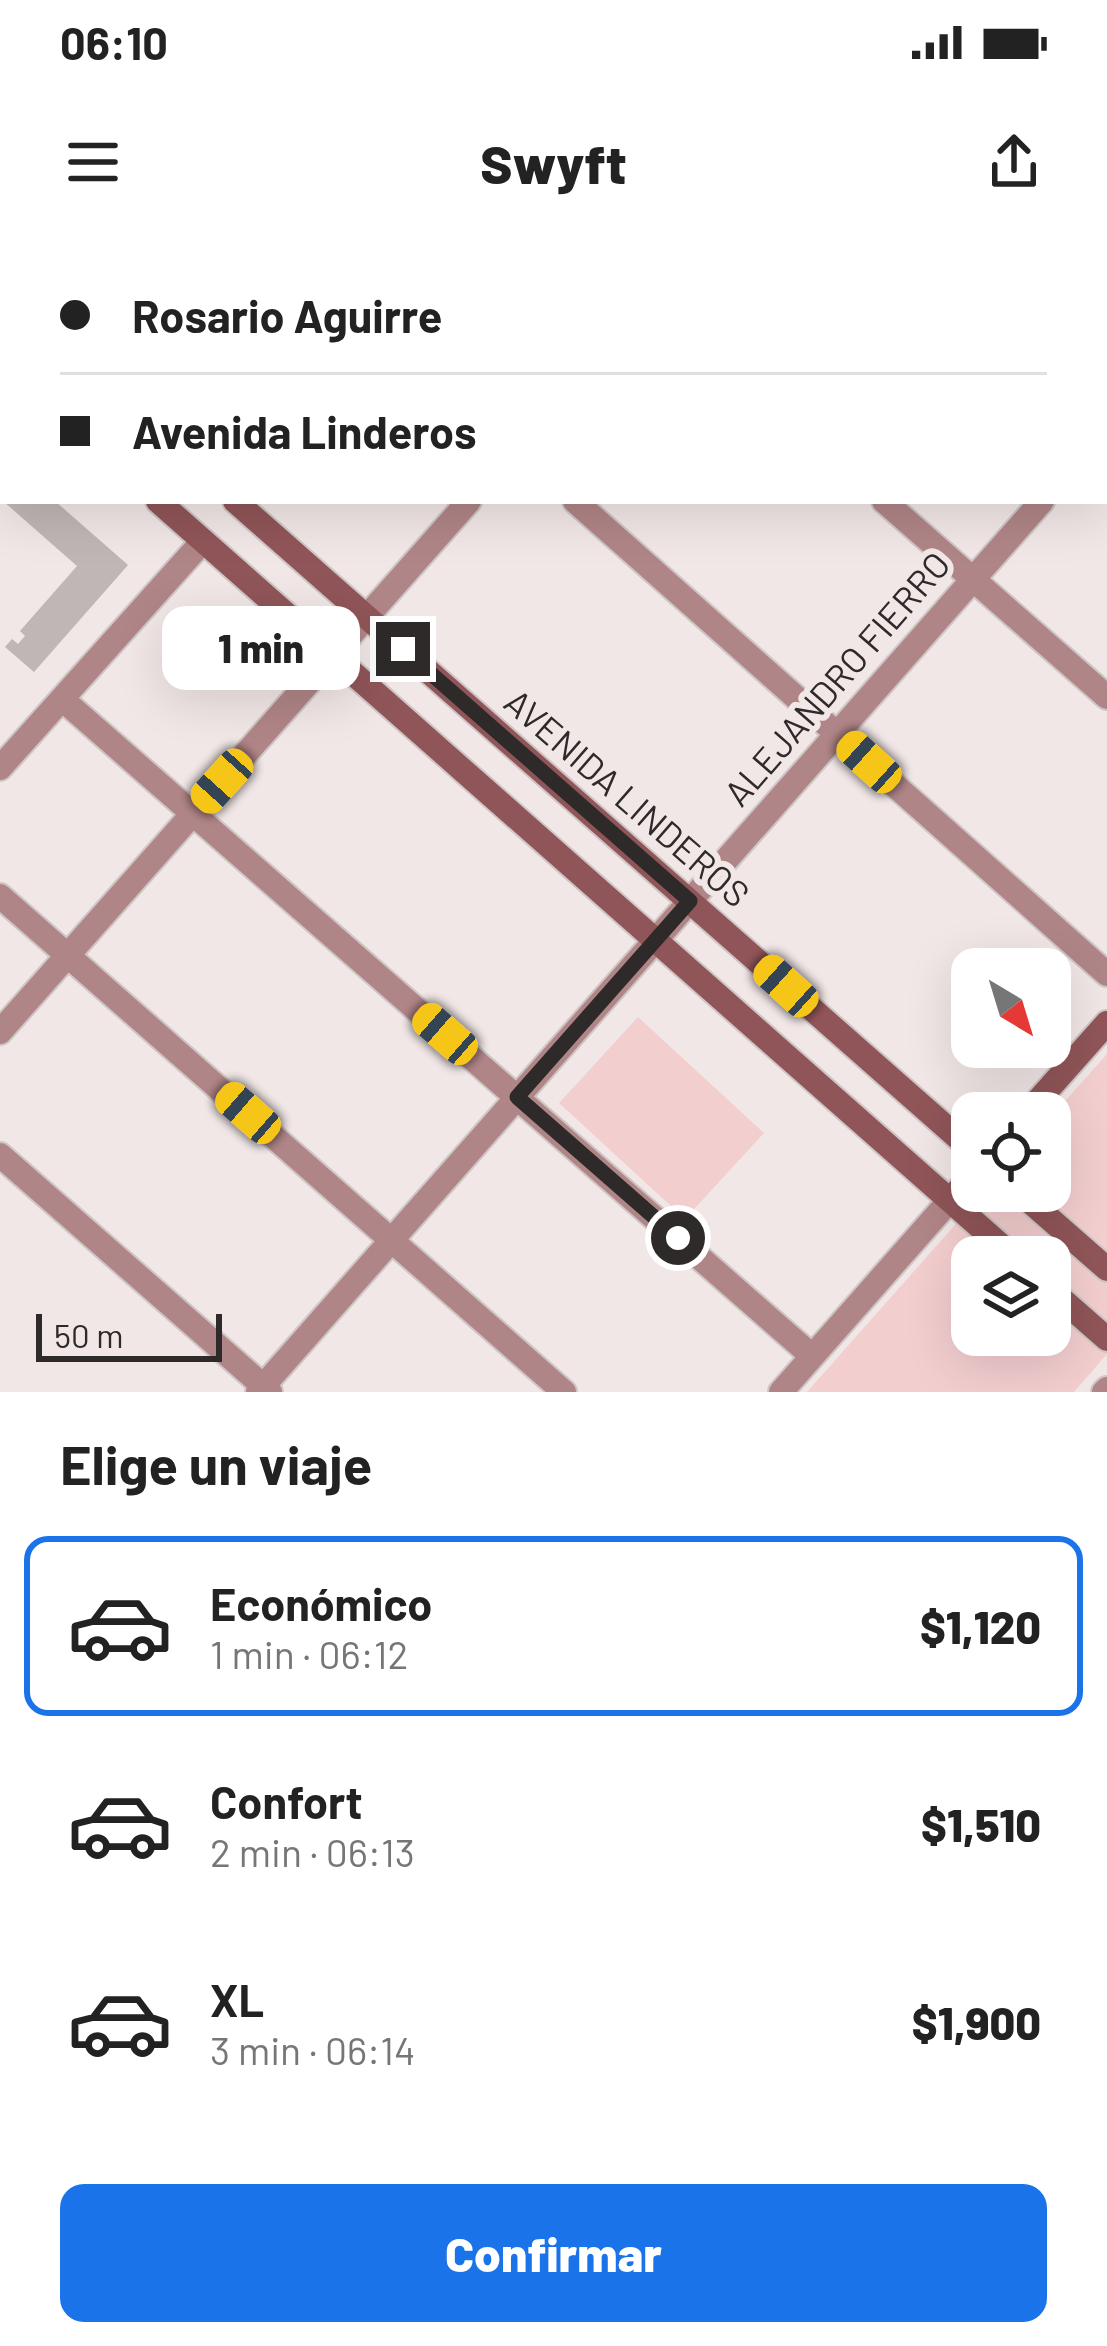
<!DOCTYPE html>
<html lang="es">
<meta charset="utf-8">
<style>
body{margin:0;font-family:Barlow,sans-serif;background:#f6f6f6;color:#222;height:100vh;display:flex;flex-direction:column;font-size:45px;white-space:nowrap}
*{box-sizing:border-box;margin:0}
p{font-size:39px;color:#767676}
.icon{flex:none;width:66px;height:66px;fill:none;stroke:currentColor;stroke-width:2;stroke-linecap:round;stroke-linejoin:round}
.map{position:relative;height:1152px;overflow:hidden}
.panel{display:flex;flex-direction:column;background:#fff;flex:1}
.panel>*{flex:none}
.hud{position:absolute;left:0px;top:0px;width:1107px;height:264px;box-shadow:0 12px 48px #0002;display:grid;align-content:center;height:264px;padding:0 60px;background:#fff}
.needle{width:78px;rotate:142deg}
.controls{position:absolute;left:951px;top:708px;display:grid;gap:24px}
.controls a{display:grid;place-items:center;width:120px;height:120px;border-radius:24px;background:#fff;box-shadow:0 12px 48px #0002;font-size:60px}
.scale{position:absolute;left:36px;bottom:30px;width:186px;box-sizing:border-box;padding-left:12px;border:6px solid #2e2a2a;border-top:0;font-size:33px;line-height:42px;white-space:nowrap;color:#2e2a2a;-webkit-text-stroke:9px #f2e7e7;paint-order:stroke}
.end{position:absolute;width:54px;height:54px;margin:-27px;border:15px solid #2e2a2a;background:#fff;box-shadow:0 0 0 6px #fff}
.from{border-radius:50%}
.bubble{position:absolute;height:84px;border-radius:24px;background:#fff;box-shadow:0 12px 48px #0002;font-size:39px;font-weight:800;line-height:84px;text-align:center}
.car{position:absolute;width:36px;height:72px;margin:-36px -18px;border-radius:15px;box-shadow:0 0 9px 3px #0007;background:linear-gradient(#f5c518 24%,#345 0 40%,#f5c518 0 76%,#345 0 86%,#f5c518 0)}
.hud b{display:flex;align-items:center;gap:42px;height:114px;font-size:45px}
.hud b+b{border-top:3px solid #e0e0e0}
.hud i{width:30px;height:30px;background:#222}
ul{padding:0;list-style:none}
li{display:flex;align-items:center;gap:36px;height:180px;margin:0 24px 18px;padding:0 36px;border:6px solid transparent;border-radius:24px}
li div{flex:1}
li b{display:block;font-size:45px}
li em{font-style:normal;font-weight:800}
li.current{border-color:#1a73e8}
li>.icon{width:108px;height:108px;stroke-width:1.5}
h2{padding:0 60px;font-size:54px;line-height:144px}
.action{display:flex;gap:24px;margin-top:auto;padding:24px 60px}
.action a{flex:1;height:138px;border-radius:24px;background:#1a73e8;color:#fff;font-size:48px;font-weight:800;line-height:138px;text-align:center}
.status{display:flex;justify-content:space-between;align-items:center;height:84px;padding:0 60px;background:#fff;direction:ltr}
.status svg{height:33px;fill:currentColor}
header{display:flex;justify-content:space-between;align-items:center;height:156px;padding:0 60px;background:#fff;font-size:54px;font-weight:800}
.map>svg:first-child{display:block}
</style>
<div class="status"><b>06:10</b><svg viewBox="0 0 49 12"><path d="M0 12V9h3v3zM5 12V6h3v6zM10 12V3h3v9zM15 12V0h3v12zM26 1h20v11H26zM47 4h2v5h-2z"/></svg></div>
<header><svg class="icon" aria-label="menu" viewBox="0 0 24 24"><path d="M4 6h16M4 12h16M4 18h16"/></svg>Swyft<svg class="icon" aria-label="share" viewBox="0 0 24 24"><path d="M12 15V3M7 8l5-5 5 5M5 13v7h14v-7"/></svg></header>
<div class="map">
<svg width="1107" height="1152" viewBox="0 0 1107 1152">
<rect width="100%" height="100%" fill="#f2e7e7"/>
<!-- green -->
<path fill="#f3cecf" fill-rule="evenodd" d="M638,777L764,893L685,979L559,863Z
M1107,814V1114L1074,1152H807L985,951H1050V878ZM972,1017H1050V1095H972Z"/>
<!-- building -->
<path fill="#c1b6b6" d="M3,261H55L128,325L34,432L5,407L12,399L18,404L25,396L20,391L77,326Z"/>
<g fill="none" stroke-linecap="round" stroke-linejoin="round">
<!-- street casing -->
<g stroke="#cfc5c5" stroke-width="28">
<path id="street" d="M281,0L284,3
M589,0L592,3
M871,0L875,3
M214,3L217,0
M697,3L700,0
M1104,190L1107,187
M575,261L1107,734
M884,261L1107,457
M62,459L812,1116
M0,528L203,301
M0,656L564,1152
M0,792L469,261
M0,915L270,1152
M258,1152L1042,261
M781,1152L950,960
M1104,1152L1107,1149"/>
</g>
<!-- secondary casing -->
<g stroke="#cfc5c5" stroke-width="28">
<path id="secondary" d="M0,54L3,56
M0,121L3,124
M158,261L1014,1017
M235,261L972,910
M1027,873L1107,783
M1018,951L1107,1029
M950,960L972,935
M1050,1049L1107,1099"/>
</g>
<!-- street -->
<use href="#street" stroke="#b08587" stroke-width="24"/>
<!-- secondary -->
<use href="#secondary" stroke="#905558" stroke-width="24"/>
</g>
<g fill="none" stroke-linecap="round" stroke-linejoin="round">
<!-- route -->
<path stroke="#2e2a2a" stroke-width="15" d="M403,409L690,661L517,857L678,998"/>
</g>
<g text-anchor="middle" stroke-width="12" stroke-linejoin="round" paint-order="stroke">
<!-- street labels -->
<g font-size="36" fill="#2e2a2a" stroke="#f2e7e7">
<text transform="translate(837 439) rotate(-49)" y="13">ALEJANDRO FIERRO</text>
<text transform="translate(627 558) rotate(41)" y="13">AVENIDA LINDEROS</text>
</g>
</g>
</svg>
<div class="controls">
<a><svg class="needle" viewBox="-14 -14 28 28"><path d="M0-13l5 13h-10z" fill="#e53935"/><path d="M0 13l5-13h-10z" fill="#767676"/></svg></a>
<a><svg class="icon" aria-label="locate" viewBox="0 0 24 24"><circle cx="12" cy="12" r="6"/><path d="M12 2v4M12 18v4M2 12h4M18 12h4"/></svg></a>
<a><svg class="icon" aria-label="layers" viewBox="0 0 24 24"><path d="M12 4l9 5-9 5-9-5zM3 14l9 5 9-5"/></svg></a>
</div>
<div class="scale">50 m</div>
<i class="end from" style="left:678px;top:998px"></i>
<i class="end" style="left:403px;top:409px"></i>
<div class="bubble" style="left:162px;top:366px;width:198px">1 min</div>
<i class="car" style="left:869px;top:522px;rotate:312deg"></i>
<i class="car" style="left:222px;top:541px;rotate:222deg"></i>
<i class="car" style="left:786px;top:746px;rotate:312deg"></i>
<i class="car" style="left:445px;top:794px;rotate:311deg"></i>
<i class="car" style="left:248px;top:873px;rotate:311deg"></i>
<div class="hud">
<b><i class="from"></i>Rosario Aguirre</b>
<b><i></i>Avenida Linderos</b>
</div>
</div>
<section class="panel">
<h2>Elige un viaje</h2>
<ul>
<li class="current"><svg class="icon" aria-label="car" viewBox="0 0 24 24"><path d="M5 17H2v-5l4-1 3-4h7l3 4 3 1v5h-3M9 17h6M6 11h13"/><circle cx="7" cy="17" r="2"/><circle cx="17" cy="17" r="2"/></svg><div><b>Económico</b><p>1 min · 06:12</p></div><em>$1,120</em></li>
<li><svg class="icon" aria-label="car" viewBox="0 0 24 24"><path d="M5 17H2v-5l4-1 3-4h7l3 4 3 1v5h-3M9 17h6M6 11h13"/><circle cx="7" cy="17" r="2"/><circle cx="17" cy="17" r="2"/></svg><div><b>Confort</b><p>2 min · 06:13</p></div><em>$1,510</em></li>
<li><svg class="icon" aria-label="car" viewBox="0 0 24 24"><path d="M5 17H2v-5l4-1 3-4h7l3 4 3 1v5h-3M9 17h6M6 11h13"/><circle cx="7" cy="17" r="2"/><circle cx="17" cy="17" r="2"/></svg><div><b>XL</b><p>3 min · 06:14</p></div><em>$1,900</em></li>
</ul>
<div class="action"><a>Confirmar</a></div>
</section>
